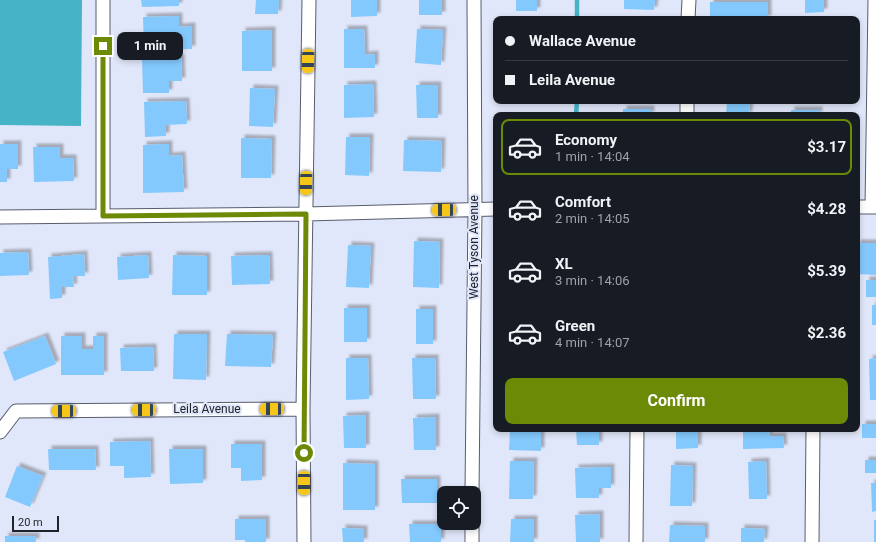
<!DOCTYPE html>
<meta charset="utf-8">
<style>
body{margin:0;font-family:Roboto,sans-serif;background:#242831;color:#f1f3f6;height:100vh;display:flex;flex-direction:column;font-size:15px;white-space:nowrap}
*{box-sizing:border-box;margin:0}
p{font-size:13px;color:#9ea1a6}
.icon{flex:none;width:22px;height:22px;fill:none;stroke:currentColor;stroke-width:2;stroke-linecap:round;stroke-linejoin:round}
.map{position:relative;flex:1;overflow:hidden}
.side{position:absolute;left:493px;top:112px;width:367px;height:320px;display:flex;flex-direction:column;background:#171b24;border-radius:8px;box-shadow:0 2px 6px #0003}
.side>*{flex:none}
.top-card{position:absolute;left:493px;top:16px;width:367px;height:88px;border-radius:8px;box-shadow:0 2px 6px #0003;display:grid;align-content:center;height:88px;padding:0 12px;background:#171b24}
.buttons{position:absolute;left:437px;top:486px;display:grid;gap:8px}
.buttons a{display:grid;place-items:center;width:44px;height:44px;border-radius:8px;background:#171b24;box-shadow:0 2px 6px #0003;font-size:20px}
.scale{position:absolute;left:12px;bottom:10px;width:47px;box-sizing:border-box;padding-left:4px;border:2px solid #21232a;border-top:0;font-size:11px;line-height:14px;white-space:nowrap;color:#21232a;-webkit-text-stroke:3px #e1e7fa;paint-order:stroke}
.end{position:absolute;width:18px;height:18px;margin:-9px;border:5px solid #6c8a06;background:#fff;box-shadow:0 0 0 2px #fff}
.from{border-radius:50%}
.bubble{position:absolute;height:28px;border-radius:8px;background:#171b24;box-shadow:0 2px 6px #0003;font-size:13px;font-weight:700;line-height:28px;text-align:center}
.car{position:absolute;width:12px;height:24px;margin:-12px -6px;border-radius:5px;box-shadow:0 0 3px 1px #0007;background:linear-gradient(#f5c518 24%,#345 0 40%,#f5c518 0 76%,#345 0 86%,#f5c518 0)}
.top-card b{display:flex;align-items:center;gap:14px;height:38px;font-size:15px}
.top-card b+b{border-top:1px solid #363941}
.top-card i{width:10px;height:10px;background:#f1f3f6}
ul{padding:7px 0 0;list-style:none}
li{display:flex;align-items:center;gap:12px;height:56px;margin:0 8px 6px;padding:0 4px;border:2px solid transparent;border-radius:8px}
li div{flex:1}
li b{display:block;font-size:15px}
li em{font-style:normal;font-weight:700}
li.current{border-color:#6c8a06}
li>.icon{width:36px;height:36px;stroke-width:1.5}
.button{display:flex;gap:8px;margin-top:auto;padding:8px 12px}
.button a{flex:1;height:46px;border-radius:8px;background:#6c8a06;color:#fff;font-size:16px;font-weight:700;line-height:46px;text-align:center}
.map>svg:first-child{display:block}
</style>
<div class="map">
<svg width="876" height="542" viewBox="0 0 876 542">
<defs>
<filter id="shadow"><feDropShadow dx="3.5" dy="-3.5" stdDeviation="1" flood-color="#0004"/></filter>
</defs>
<rect width="100%" height="100%" fill="#e1e7fa"/>
<!-- water -->
<path fill="#46b3c7" d="M0,0H82L81,126L0,125Z"/>
<g fill="none" stroke-linecap="round" stroke-linejoin="round">
<!-- stream -->
<path stroke="#46b3c7" stroke-width="4.5" d="M577,19V0
M576,115L577,101"/>
</g>
<!-- building -->
<path fill="#84c9fd" filter="url(#shadow)" d="M141,0H179V6L142,7Z
M256,0H279L278,14H255Z
M351,0H377V16L351,17Z
M419,0H442V15H419Z
M516,0H537V11H516Z
M624,0H655L654,10L624,9Z
M805,0H824V12L805,13Z
M710,2H768V19H710Z
M179,16V27L192,26V49L144,50L143,17Z
M344,29H364L365,55L375,54V68H344Z
M417,29L443,30L441,65L415,63Z
M272,30V71H242V31Z
M181,58L182,81H169V93H143L142,59Z
M373,84L374,117L344,118V85Z
M416,85H438V118H417Z
M250,88L275,89L273,127L249,126Z
M186,101L187,124L166,125V136L145,137L144,102Z
M727,101H750L749,115H726Z
M623,109H651V115H623Z
M791,110H819V115H791Z
M346,137H370L369,176L345,175Z
M241,138L272,139L271,178H241Z
M404,140L442,141L441,172L403,171Z
M0,144H18V169H7V182H0Z
M169,144V156L182,155L184,192L143,193V145Z
M33,147H60V158H73L74,181L34,182Z
M414,241L440,242L439,288L413,287Z
M857,243H876V275L857,274Z
M348,245L371,246L369,288L346,287Z
M28,252L29,275L0,276V253Z
M84,254L85,276H73L74,287H62V298L50,299L48,257Z
M148,255L149,278L118,280L117,257Z
M173,255L207,256V295H172Z
M269,255L270,284L232,285L231,256Z
M866,280H876V297H866Z
M872,305H876V325H872Z
M344,308H367V342H344Z
M416,309H433V344H416Z
M174,334H207L206,380L173,379Z
M227,334L273,335L271,367L225,366Z
M45,336L56,364L14,381L3,352Z
M61,336H82V349H93V336H104V375H61Z
M153,347L154,371H121L120,348Z
M346,358H368L369,399L346,400Z
M412,358H435L436,399H413Z
M876,358V400H870L869,359Z
M366,415V448H344L343,416Z
M436,417V450H414L413,418Z
M862,424H876V438H862Z
M510,429H541V451L509,450Z
M576,429H599V445H577Z
M676,429H698V448L676,449Z
M743,429H770V436H783L784,448L743,449Z
M150,441L151,477L124,478V466H110V442Z
M231,444H262V480L241,481V468H231Z
M48,449H95L96,470H49Z
M169,449H203V483L170,484Z
M865,460H876V473H865Z
M510,461H534L533,499H509Z
M766,461L767,499H749L748,462Z
M343,463L375,464V510H343Z
M671,465L693,466L692,506H670Z
M17,466L43,476L30,507L5,497Z
M611,467V488H599V498H576L575,468Z
M401,479H437V503H402Z
M871,483H876V511L872,512Z
M600,514V542H576L575,515Z
M235,519H266V542H245V540H235Z
M511,519H534V542H510Z
M874,520H876V542H874Z
M409,524H441V542H410Z
M670,525L705,526V542H669Z
M342,528L364,529V542H343Z
M741,528L765,529L764,542H741Z
M5,536H36V542H5Z"/>
<g fill="none" stroke-linecap="round" stroke-linejoin="round">
<!-- street casing -->
<g stroke="#585d6d" stroke-width="15">
<path id="street" d="M688,19L689,0
M687,115V101
M857,207H876
M872,207L875,0
M103,216V0
M0,217L306,214L496,209
M0,432L16,411L303,409
M472,493L475,209L474,0
M304,542L303,409L309,0
M472,542V523
M636,542L637,429
M812,542L813,429"/>
</g>
<!-- street -->
<use href="#street" stroke="#fff" stroke-width="13"/>
</g>
<g fill="none" stroke-linecap="round" stroke-linejoin="round">
<!-- route -->
<path stroke="#6c8a06" stroke-width="5" d="M103,46V216L306,214L304,453"/>
</g>
<g text-anchor="middle" stroke-width="4" stroke-linejoin="round" paint-order="stroke">
<!-- street labels -->
<g font-size="12" fill="#21232a" stroke="#e1e7fa">
<text transform="translate(474 247) rotate(-90)" y="4">West Tyson Avenue</text>
<text x="207" y="413">Leila Avenue</text>
</g>
</g>
</svg>
<div class="buttons">
<a><svg class="icon" aria-label="locate" viewBox="0 0 24 24"><circle cx="12" cy="12" r="6"/><path d="M12 2v4M12 18v4M2 12h4M18 12h4"/></svg></a>
</div>
<div class="scale">20 m</div>
<i class="end from" style="left:304px;top:453px"></i>
<i class="end" style="left:103px;top:46px"></i>
<div class="bubble" style="left:117px;top:32px;width:66px">1 min</div>
<i class="car" style="left:308px;top:61px;rotate:181deg"></i>
<i class="car" style="left:306px;top:183px;rotate:181deg"></i>
<i class="car" style="left:444px;top:210px;rotate:269deg"></i>
<i class="car" style="left:272px;top:409px;rotate:270deg"></i>
<i class="car" style="left:144px;top:410px;rotate:270deg"></i>
<i class="car" style="left:64px;top:411px;rotate:270deg"></i>
<i class="car" style="left:304px;top:483px;rotate:180deg"></i>
<div class="top-card">
<b><i class="from"></i>Wallace Avenue</b>
<b><i></i>Leila Avenue</b>
</div>
<section class="side">
<ul>
<li class="current"><svg class="icon" aria-label="car" viewBox="0 0 24 24"><path d="M5 17H2v-5l4-1 3-4h7l3 4 3 1v5h-3M9 17h6M6 11h13"/><circle cx="7" cy="17" r="2"/><circle cx="17" cy="17" r="2"/></svg><div><b>Economy</b><p>1 min · 14:04</p></div><em>$3.17</em></li>
<li><svg class="icon" aria-label="car" viewBox="0 0 24 24"><path d="M5 17H2v-5l4-1 3-4h7l3 4 3 1v5h-3M9 17h6M6 11h13"/><circle cx="7" cy="17" r="2"/><circle cx="17" cy="17" r="2"/></svg><div><b>Comfort</b><p>2 min · 14:05</p></div><em>$4.28</em></li>
<li><svg class="icon" aria-label="car" viewBox="0 0 24 24"><path d="M5 17H2v-5l4-1 3-4h7l3 4 3 1v5h-3M9 17h6M6 11h13"/><circle cx="7" cy="17" r="2"/><circle cx="17" cy="17" r="2"/></svg><div><b>XL</b><p>3 min · 14:06</p></div><em>$5.39</em></li>
<li><svg class="icon" aria-label="car" viewBox="0 0 24 24"><path d="M5 17H2v-5l4-1 3-4h7l3 4 3 1v5h-3M9 17h6M6 11h13"/><circle cx="7" cy="17" r="2"/><circle cx="17" cy="17" r="2"/></svg><div><b>Green</b><p>4 min · 14:07</p></div><em>$2.36</em></li>
</ul>
<div class="button"><a>Confirm</a></div>
</section>
</div>
